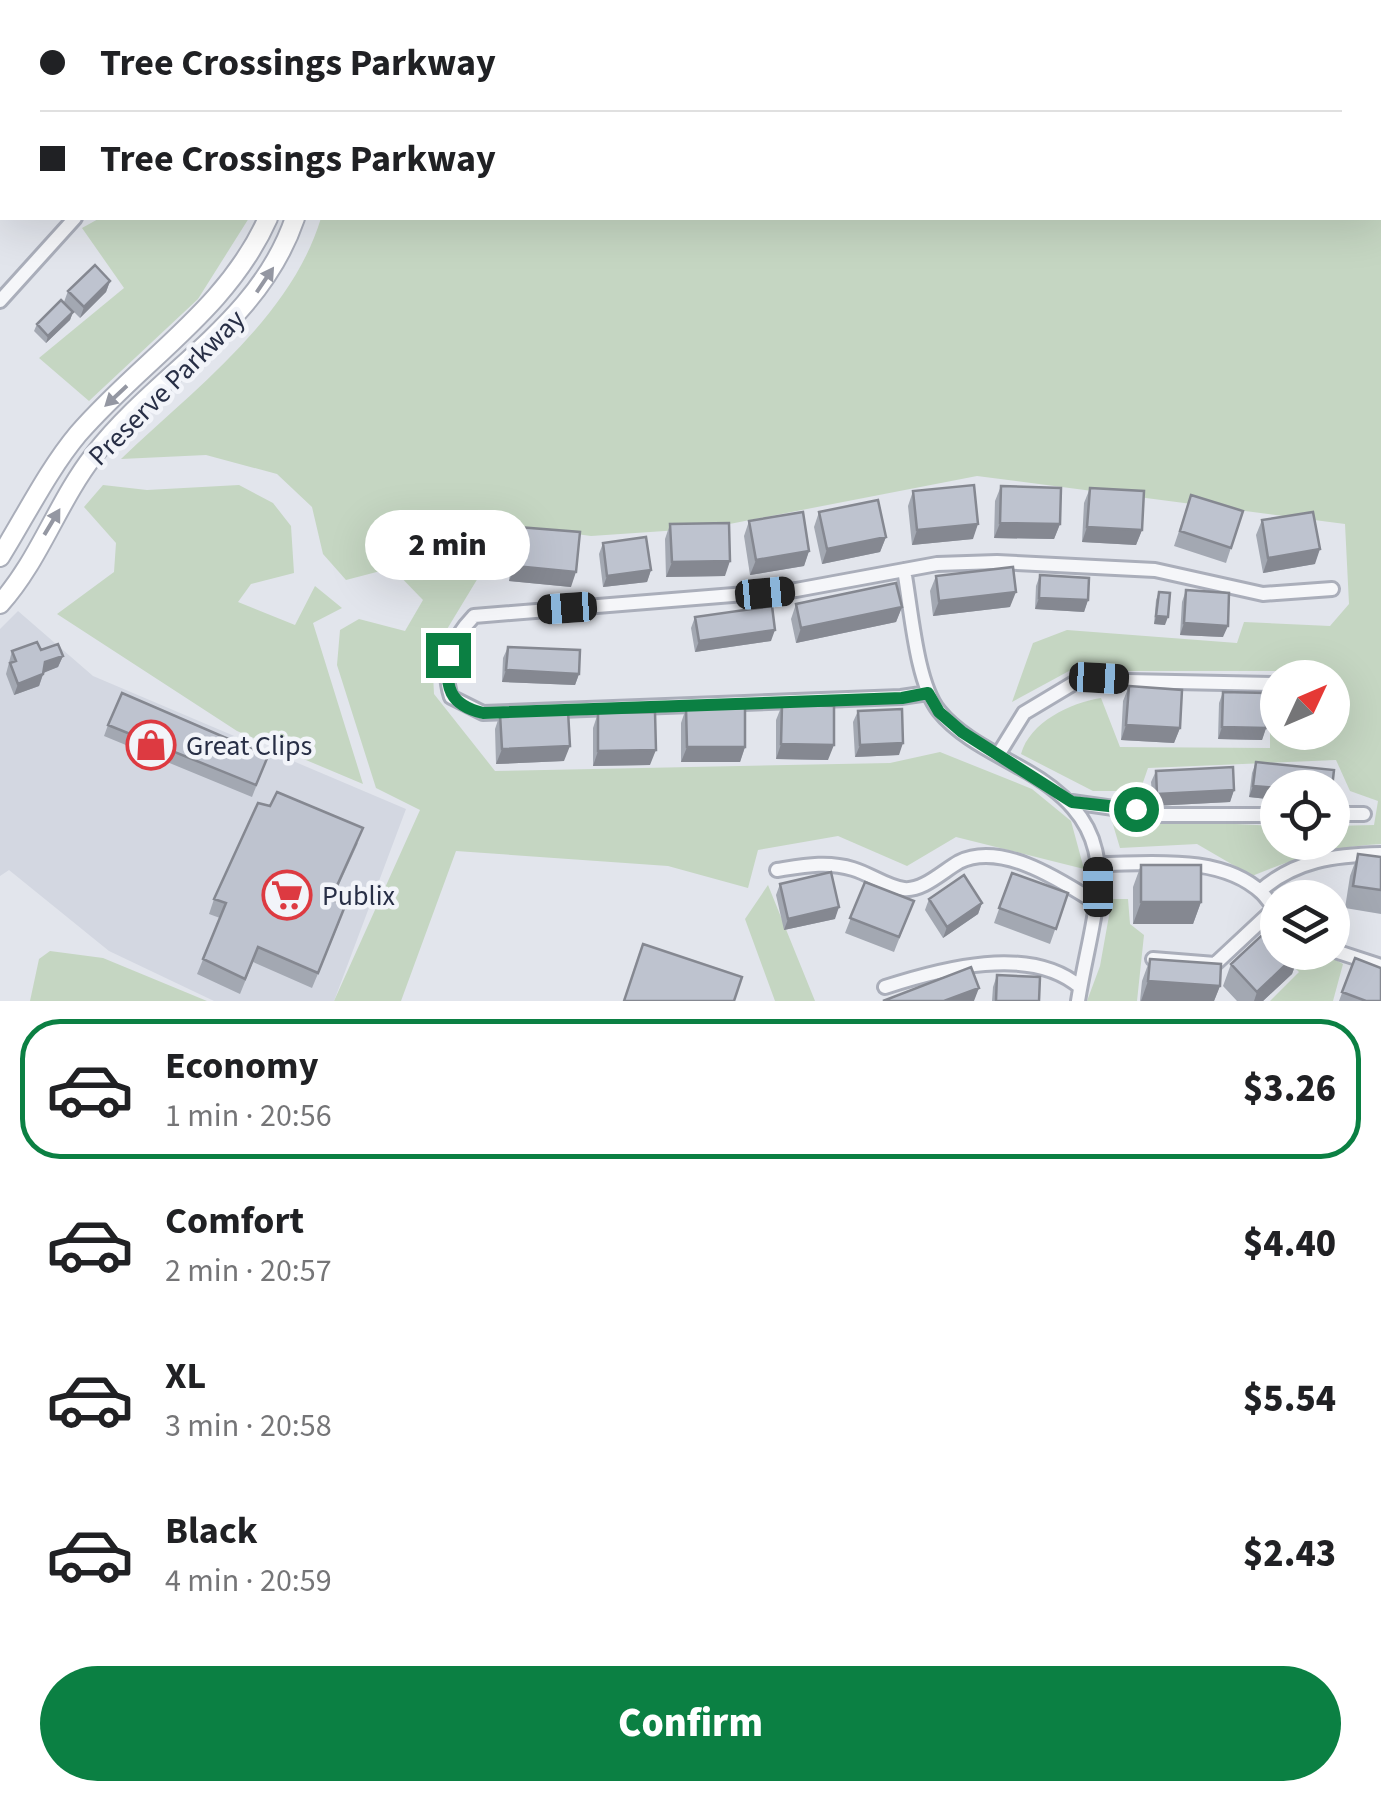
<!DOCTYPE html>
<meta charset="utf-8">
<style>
body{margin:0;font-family:"Source Sans 3",sans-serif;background:#f6f6f6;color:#202124;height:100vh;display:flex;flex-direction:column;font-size:38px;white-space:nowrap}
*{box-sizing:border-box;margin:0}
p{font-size:32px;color:#757577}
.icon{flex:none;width:55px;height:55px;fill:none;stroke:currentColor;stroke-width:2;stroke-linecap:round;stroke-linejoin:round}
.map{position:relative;height:1001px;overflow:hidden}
.sheet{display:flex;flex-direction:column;background:#fff;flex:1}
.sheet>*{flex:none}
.top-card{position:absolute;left:0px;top:0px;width:1382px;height:220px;box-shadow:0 10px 40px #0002;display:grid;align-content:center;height:220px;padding:0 40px;background:#fff}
.needle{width:65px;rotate:46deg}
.controls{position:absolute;left:1260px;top:660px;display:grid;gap:20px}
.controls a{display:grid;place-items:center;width:90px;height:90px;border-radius:50%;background:#fff;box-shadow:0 10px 40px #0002;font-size:50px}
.end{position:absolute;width:45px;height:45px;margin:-22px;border:12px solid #0b8043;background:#fff;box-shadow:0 0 0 5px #fff}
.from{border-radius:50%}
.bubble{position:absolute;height:70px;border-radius:35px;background:#fff;box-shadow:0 10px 40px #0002;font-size:32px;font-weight:800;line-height:70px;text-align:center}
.car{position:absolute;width:30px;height:60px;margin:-30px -15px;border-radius:12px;box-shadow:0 0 8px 2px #0007;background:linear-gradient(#222 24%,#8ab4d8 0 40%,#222 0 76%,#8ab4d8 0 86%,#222 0)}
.top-card b{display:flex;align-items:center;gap:35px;height:95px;font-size:38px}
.top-card b+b{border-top:2px solid #e0e0e0}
.top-card i{width:25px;height:25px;background:#202124}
ul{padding:18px 0 0;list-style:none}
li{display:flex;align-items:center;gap:30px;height:140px;margin:0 20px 15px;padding:0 20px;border:5px solid transparent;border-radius:40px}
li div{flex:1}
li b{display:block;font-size:38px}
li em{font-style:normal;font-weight:800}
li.active{border-color:#0b8043}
li>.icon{width:90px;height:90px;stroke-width:1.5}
.action{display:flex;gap:20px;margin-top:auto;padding:20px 40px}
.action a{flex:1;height:115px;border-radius:60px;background:#0b8043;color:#fff;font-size:40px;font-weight:800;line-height:115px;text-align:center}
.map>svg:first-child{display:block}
</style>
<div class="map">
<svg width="1381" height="1001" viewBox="0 0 1381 1001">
<rect width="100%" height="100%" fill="#e2e5ec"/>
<!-- built -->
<path fill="#d3d7e1" d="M18,611L93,676L406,809L334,1001H214L109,951L9,870L0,876V629Z"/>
<!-- green -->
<path fill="#c5d6c2" d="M0,0H312L2,2V163Z
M376,0H1381V844C1335,846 1295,858 1252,876L1197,844L1120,848L1111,818L1277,826L1278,842H1332L1333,826L1374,825L1378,801L1350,791L1336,760L1148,768L1140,791H1093L1021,754C1030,722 1070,703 1101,698L1120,747L1270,748V704L1277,702L1278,732H1332V678L1307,677L1306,671H1069L1012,702L1033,643L1067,630L1237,643L1244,622L1330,626L1349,604L1345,524L977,476L709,528L591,536L510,525L432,654L434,694L495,771L890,763L940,752L1032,789L1071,821L1084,869L956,837L907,866L838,836L758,850L748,888L668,866L456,851L401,1001H334L420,810L376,788L337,665L340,630L359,619L405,631L423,600L392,568L346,580L323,554L312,507L277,474L206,455L121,459C194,389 291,318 321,218H1380V2Z
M100,218H249L198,299L89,401L39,358L124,288L82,228Z
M103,485L147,490L239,485L273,503L291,526L294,573L251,584L238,602L295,625L315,586L342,608L313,623L363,784L237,731L57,614L114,572L116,543L84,507Z
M768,885L815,1001H775L745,919Z
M1112,899H1128L1130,924L1144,935L1137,1001H1087L1100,966Z
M50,951L103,958L207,1001H30L39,959Z
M1280,953H1324L1343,964L1333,1001H1270L1299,972Z"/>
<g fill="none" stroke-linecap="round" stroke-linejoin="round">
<!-- street casing -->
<g stroke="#aaaeba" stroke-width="18">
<path id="street" d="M0,301L75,218
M904,570C911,607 916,683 939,711C959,736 993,752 1021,768C1133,830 1095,896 1078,1001
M928,693L901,697L483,713L451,697C441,665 451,640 474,616L796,590L937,564L997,562L1155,570L1263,594L1332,589
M998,755L1024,713L1079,680L1278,684
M1072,802L1162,815H1278
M1332,814H1364
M1098,864C1149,864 1221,854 1262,893C1268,899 1272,906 1278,912
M777,870C803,866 827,861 853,869C870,874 887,887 904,889C923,891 943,871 959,862C1001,841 1060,880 1095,902
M1260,891C1295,860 1335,855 1381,854
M1332,950L1381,966
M1153,959L1215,964L1274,909
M885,987C941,969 1030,944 1080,987"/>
</g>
<!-- secondary casing -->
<g stroke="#aaaeba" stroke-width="22">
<path id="secondary" d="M333,2L334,0
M358,2L359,0
M0,557C25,517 48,470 78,434C143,359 227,310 268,218
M0,604C39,561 58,501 94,455C159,371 259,324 295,218"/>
</g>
<!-- street -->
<use href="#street" stroke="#f5f6f9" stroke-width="12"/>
<!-- secondary -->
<use href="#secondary" stroke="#fff" stroke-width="18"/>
</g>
<!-- wall -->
<path fill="#a3a8b2" d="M110,281L106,292L80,318L64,302L68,291Z
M73,312L70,320L46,343L34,331L37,324Z
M1001,486L1060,524L1054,539L994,538L995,501Z
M1090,488L1142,530L1136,545L1082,542L1084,503Z
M913,491L973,539L912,545L908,506Z
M1191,495L1243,511L1226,563L1174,546Z
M819,512L886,537L880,552L822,564L814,527Z
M1262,520L1315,564L1263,573L1256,535Z
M749,521L809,551L804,566L750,575L744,536Z
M670,524L725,576L666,577L665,539Z
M518,527L571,587L509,581L513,542Z
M603,543L651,570L647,582L603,587L599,554Z
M1040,575L1088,600L1084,612L1035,609L1036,586Z
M936,576L1010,607L933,616L930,591Z
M1186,590L1223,637L1180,635L1182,602Z
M1159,592L1165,625L1154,624L1156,600Z
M796,604L902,607L896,622L796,643L791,619Z
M695,617L771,641L695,652L691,628Z
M508,647L579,674L575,685L502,682L503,658Z
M41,650L63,656L58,667L44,672L39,686L14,695L6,674L12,651Z
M1129,686L1180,728L1174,743L1121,740L1123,701Z
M1223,692L1266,728L1262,740L1218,739L1219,703Z
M782,705L828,760L776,759V720Z
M686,708L745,747L740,762H681V723Z
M858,711L899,755L855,757L853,722Z
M598,713L650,765L593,766V728Z
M500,714L564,761L496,764L495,729Z
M108,725L268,756L252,797L104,736Z
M1256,762L1278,788V800L1249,797L1252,773Z
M1156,771L1234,790L1230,802L1153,806L1151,782Z
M358,843L332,900L340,921L312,988L253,962L240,994L197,974L220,918L209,914L214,899Z
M1358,854L1381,857V914L1345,908L1350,876Z
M1141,865L1201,902L1193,924H1133V887Z
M1012,873L1068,893L1050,944L994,923Z
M865,882L914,901L894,952L845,933Z
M780,884L835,919L784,930L776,895Z
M929,899L982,903L978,914L943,938L925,910Z
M1300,952L1292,974L1263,1001H1237L1223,986L1231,964Z
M1355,958L1381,1001H1339Z
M1150,959L1220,986L1214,1001H1140L1142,981Z
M997,975L1039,1001H992L993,987Z"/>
<!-- shaded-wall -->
<path fill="#858891" d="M110,281L106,292L80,318L84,307Z
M73,312L70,320L46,343L48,336Z
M1000,523L1060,524L1054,539L994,538Z
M978,524L973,539L912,545L917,530Z
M1087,527L1142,530L1136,545L1082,542Z
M886,537L880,552L822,564L827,549Z
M1320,549L1315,564L1263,573L1268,558Z
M809,551L804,566L750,575L756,560Z
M730,561L725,576L666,577L672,562Z
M515,566L576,572L571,587L509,581Z
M651,570L647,582L603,587L607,576Z
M1016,592L1010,607L933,616L939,601Z
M1039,598L1088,600L1084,612L1035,609Z
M902,607L896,622L796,643L801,628Z
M1156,616L1168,617L1165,625L1154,624Z
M1184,623L1228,626L1223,637L1180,635Z
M775,630L771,641L695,652L699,641Z
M63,656L58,667L41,674L45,662Z
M506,670L579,674L575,685L502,682Z
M43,674L39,686L14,695L18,684Z
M1126,725L1180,728L1174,743L1121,740Z
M1222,727L1266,728L1262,740L1218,739Z
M903,743L899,755L855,757L860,745Z
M781,744L834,745L828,760L776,759Z
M570,746L564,761L496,764L502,749Z
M687,747H745L740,762H681Z
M656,750L650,765L593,766L598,751Z
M1253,786L1278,788V800L1249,797Z
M1234,790L1230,802L1153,806L1157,794Z
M1141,902H1201L1193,924H1133Z
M982,903L978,914L943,938L947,927Z
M839,907L835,919L784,930L788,919Z
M1300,952L1292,974L1263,1001H1254L1257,992Z
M1148,981L1220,986L1214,1001H1141Z
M979,988L974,1001H944Z"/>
<!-- building -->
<path fill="#bec3cf" stroke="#858891" stroke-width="2.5" d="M95,265L110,281L84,307L68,291Z
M61,300L73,312L48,336L37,324Z
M974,485L978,524L917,530L913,491Z
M1001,486L1061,488L1060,524L1000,523Z
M1090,488L1144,491L1142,530L1087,527Z
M1191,495L1243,511L1231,548L1180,531Z
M878,500L886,537L827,549L819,512Z
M803,512L809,551L756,560L749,521Z
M1313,512L1320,549L1268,558L1262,520Z
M729,523L730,561L672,562L670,524Z
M518,527L580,532L576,572L515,566Z
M646,537L651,570L607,576L603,543Z
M1013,567L1016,592L939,601L936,576Z
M1040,575L1089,578L1088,600L1039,598Z
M896,583L902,607L801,628L796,604Z
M1186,590L1229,593L1228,626L1184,623Z
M1159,592L1170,593L1168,617L1156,616Z
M772,606L775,630L699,641L695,617Z
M37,642L41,650L58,644L63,656L45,662L43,674L18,684L10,663L16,661L12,651Z
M508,647L580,650L579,674L506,670Z
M1129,686L1182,690L1180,728L1126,725Z
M1223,692L1267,693L1266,728L1222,727Z
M122,693L268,756L256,785L108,725Z
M782,705L834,706V745L781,744Z
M686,708H745V747H687Z
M902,709L903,743L860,745L858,711Z
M568,711L570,746L502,749L500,714Z
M655,712L656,750L598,751V713Z
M1256,762L1334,770L1332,788H1278L1253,786Z
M1233,767L1234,790L1157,794L1156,771Z
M277,792L363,828L331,899L345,906L318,973L258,947L245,979L203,959L226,903L214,899L258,803L270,806Z
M1358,854L1381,857V890L1353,886Z
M1141,865H1201V902H1141Z
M831,872L839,907L788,919L780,884Z
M1012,873L1068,893L1056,929L999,908Z
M964,875L982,903L947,927L929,899Z
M865,882L914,901L899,937L850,918Z
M1274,924L1278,928V952H1299L1257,992L1231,964Z
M643,944L742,977L734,1001H624Z
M1355,958L1381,968V1001H1366L1342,992Z
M1150,959L1221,964L1220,986L1148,981Z
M971,967L979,988L944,1001H883Z
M997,975L1040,977L1039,1001H996Z"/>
<!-- one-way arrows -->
<defs><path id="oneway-solid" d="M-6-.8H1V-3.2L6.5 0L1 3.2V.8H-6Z" transform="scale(2.5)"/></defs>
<g fill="#9497a2">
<use href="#oneway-solid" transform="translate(265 280) rotate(-56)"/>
<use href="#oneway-solid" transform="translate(116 396) rotate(137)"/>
<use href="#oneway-solid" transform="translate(52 522) rotate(-59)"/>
</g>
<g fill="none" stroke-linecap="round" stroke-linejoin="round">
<!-- route -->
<path stroke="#0b8043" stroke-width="12" d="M448,655C445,687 449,705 483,713L902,698L928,693L939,712L962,732L1072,802L1136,809"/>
</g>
<!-- icons -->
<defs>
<g id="shop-ring" transform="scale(2.5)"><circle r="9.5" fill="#f2f4f9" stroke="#dd3a41" stroke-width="1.5"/><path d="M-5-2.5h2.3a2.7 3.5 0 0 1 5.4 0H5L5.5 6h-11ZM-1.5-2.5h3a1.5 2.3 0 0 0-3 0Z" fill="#dd3a41"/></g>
<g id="supermarket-ring" transform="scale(2.5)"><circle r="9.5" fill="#f2f4f9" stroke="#dd3a41" stroke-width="1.5"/><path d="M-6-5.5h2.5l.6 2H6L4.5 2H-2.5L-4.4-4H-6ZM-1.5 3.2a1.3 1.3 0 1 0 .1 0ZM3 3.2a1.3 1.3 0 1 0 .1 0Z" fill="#dd3a41"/></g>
</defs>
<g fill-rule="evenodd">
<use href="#shop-ring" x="151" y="745"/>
<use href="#supermarket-ring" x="287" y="895"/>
</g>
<g text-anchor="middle" stroke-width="9" stroke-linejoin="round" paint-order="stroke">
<!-- street labels -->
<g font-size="28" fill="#282f46" stroke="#f2f4f9">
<text transform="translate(166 387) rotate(-45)" y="10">Preserve Parkway</text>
</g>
<!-- poi labels -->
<g font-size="28" fill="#282f46" stroke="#f2f4f9" text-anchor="start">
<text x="186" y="755">Great Clips</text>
<text x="322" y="905">Publix</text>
</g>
</g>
</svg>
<div class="controls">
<a><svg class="needle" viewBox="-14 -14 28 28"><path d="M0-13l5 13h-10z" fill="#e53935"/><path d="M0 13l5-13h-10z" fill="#757577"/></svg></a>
<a><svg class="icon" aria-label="locate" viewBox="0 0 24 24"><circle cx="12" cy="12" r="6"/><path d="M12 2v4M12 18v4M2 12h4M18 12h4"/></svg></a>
<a><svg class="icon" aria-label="layers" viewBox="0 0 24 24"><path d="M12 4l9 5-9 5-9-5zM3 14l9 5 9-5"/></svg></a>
</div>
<i class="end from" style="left:1136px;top:809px"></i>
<i class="end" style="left:448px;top:655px"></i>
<div class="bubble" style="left:365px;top:510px;width:165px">2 min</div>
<i class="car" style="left:765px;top:593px;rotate:85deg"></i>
<i class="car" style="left:567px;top:608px;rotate:266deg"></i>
<i class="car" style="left:1099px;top:678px;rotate:93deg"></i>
<i class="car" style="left:1098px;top:887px;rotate:0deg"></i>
<div class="top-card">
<b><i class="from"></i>Tree Crossings Parkway</b>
<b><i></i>Tree Crossings Parkway</b>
</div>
</div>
<section class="sheet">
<ul>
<li class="active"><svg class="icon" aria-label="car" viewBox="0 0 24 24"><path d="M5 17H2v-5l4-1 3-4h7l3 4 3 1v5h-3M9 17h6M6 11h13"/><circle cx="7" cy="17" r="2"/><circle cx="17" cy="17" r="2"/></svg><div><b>Economy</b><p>1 min · 20:56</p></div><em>$3.26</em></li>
<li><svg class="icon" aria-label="car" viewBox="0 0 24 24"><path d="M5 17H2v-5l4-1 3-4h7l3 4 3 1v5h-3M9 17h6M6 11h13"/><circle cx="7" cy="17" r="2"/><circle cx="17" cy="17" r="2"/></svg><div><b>Comfort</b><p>2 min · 20:57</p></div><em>$4.40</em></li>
<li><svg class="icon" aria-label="car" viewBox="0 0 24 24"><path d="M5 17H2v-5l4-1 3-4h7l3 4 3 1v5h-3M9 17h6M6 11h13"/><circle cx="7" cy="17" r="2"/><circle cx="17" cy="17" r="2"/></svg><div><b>XL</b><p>3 min · 20:58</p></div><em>$5.54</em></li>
<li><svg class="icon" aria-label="car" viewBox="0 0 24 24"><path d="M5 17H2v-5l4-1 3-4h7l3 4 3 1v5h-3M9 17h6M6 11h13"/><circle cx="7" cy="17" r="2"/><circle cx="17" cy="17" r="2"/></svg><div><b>Black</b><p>4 min · 20:59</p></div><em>$2.43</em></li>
</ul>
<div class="action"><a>Confirm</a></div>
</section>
